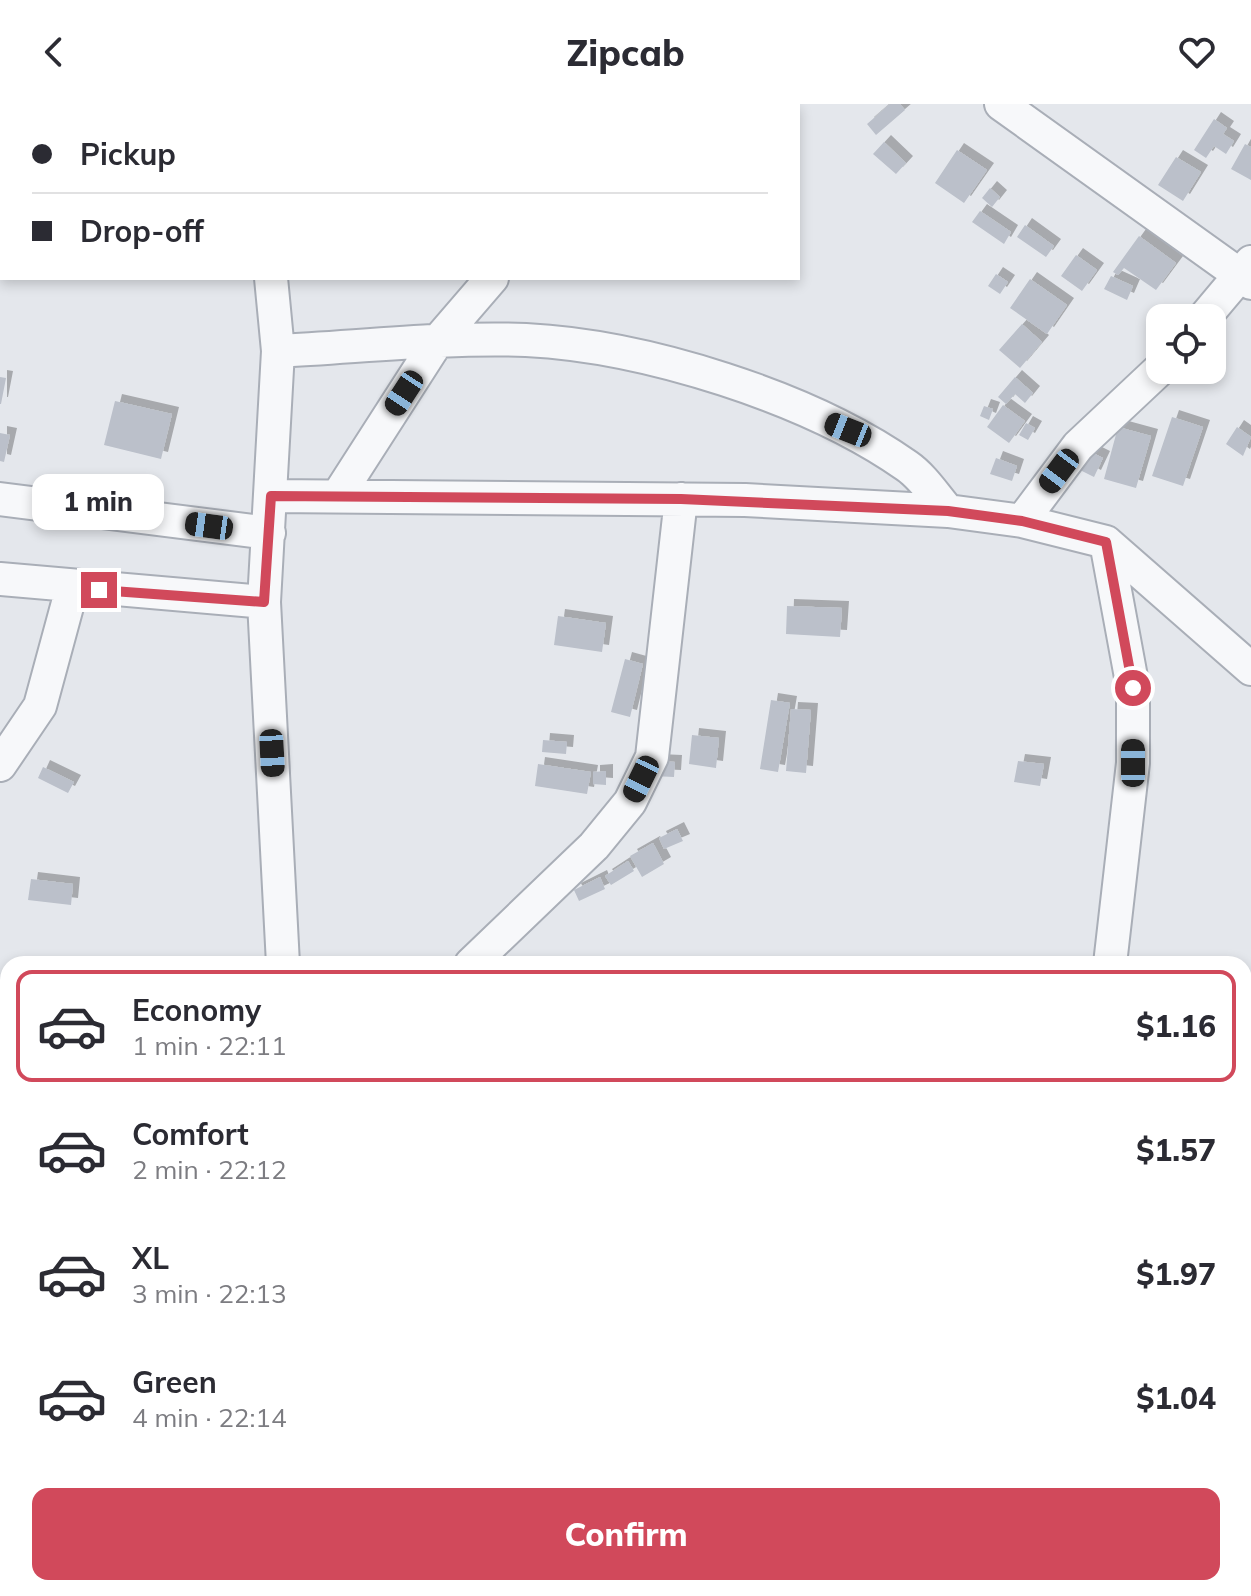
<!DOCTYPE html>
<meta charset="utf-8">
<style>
body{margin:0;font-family:Mulish,sans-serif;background:#f7f7f7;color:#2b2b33;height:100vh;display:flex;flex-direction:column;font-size:30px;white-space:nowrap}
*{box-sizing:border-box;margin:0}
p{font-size:26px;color:#7c7c81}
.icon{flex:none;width:44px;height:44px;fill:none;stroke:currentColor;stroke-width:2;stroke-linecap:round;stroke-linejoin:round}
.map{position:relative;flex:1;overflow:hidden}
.side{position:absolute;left:0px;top:852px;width:1252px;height:640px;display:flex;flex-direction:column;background:#fff;border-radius:24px 24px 0 0;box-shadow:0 4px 12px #0003}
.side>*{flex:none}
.banner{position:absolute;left:0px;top:0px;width:800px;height:176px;box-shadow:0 4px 12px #0003;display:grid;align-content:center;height:176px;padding:0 32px;background:#fff}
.controls{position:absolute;left:1146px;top:200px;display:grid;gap:16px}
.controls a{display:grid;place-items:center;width:80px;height:80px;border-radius:16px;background:#fff;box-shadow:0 4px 12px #0003;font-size:40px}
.end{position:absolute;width:36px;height:36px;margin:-18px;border:10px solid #d1495b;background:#fff;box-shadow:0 0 0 4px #fff}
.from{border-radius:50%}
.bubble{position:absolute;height:56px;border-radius:16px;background:#fff;box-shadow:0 4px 12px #0003;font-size:26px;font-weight:800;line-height:56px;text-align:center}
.car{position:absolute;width:24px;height:48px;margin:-24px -12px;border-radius:10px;box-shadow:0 0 6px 2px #0007;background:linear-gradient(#222 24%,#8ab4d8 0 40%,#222 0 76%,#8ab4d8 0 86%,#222 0)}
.banner b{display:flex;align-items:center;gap:28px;height:76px;font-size:30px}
.banner b+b{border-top:2px solid #e1e1e2}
.banner i{width:20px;height:20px;background:#2b2b33}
ul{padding:14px 0 0;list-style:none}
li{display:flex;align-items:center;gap:24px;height:112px;margin:0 16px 12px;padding:0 16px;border:4px solid transparent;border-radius:16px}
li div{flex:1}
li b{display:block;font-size:30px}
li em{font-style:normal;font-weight:800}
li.active{border-color:#d1495b}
li>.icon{width:72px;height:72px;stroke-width:1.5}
.action{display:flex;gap:16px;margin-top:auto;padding:16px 32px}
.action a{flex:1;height:92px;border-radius:16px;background:#d1495b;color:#fff;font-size:32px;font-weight:800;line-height:92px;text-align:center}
header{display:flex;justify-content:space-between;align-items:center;height:104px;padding:0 32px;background:#fff;font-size:36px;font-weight:800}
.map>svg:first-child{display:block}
</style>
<header><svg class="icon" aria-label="back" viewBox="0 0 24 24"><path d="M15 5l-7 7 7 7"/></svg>Zipcab<svg class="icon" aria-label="heart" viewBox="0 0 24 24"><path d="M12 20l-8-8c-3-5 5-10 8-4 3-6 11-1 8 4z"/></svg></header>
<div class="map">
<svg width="1251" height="1492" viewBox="0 0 1251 1492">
<defs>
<filter id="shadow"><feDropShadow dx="7" dy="-7" stdDeviation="0" flood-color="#0004"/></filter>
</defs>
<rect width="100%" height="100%" fill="#e4e7ec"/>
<!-- building -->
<path fill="#bbc0ca" filter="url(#shadow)" d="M890,0H900L905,6L876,31L867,20Z
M1214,15L1227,24L1223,30L1234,37L1226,50L1214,42L1206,54L1194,46Z
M884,38L906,59L896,70L873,50Z
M1245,40L1251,43V76L1231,65Z
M957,46L987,66L964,99L935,79Z
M1176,53L1201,68L1183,97L1158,81Z
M990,84L1000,93L992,103L982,94Z
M980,107L1011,128L1004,140L972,118Z
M1025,121L1054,142L1046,153L1017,133Z
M1139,132L1176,159L1156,186L1124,164L1118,171L1113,168Z
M1076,151L1097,166L1082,187L1061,172Z
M996,170L1008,178L1000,190L988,182Z
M1111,172L1133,182L1127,196L1104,185Z
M1030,175L1067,201L1047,230L1010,204Z
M1022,220L1042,238L1020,264L999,246Z
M0,273L6,274L1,300H0Z
M1015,273L1033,289L1025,299L1015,290L1006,300L998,293Z
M115,297L172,310L161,355L104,341Z
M1003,301L1025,317L1009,339L987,323Z
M984,302L993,305L989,316L980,312Z
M1172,313L1203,323L1183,382L1152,372Z
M1026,319L1035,324L1028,336L1019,331Z
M1118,323L1151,332L1136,384L1104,375Z
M1237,323L1251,333L1243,352L1226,340Z
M0,329L10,331L4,358L0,357Z
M1083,344L1103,354L1094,373L1074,363Z
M996,354L1017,362L1012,377L990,370Z
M787,502L842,504L840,533L786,530Z
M558,512L606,519L602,548L554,541Z
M625,555L643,560L630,613L611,608Z
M771,596L790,599L778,668L760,665Z
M791,605L811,606L806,669L786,667Z
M692,631L719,634L716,664L689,660Z
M543,636L567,638L566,650L542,648Z
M653,657L675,658L674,673L653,672Z
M1018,657L1044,660L1040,682L1014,678Z
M538,660L591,668L587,690L535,682Z
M43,663L74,678L68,689L38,674Z
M606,667V681L593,680V668Z
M677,725L683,737L664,745L659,734Z
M653,739L664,760L642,773L630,752Z
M628,757L634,767L611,781L605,772Z
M600,773L605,785L579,797L574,786Z
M31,775L73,780L71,801L28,796Z
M2,963L8,964V1015L0,1014Z
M0,1093L8,1094V1132L0,1131Z"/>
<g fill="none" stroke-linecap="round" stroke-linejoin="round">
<!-- minor casing -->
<g stroke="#a9aeb7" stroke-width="36">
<path id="minor" d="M257,0V2
M1001,0L1251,179
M736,2L739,0
M271,174L278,247L264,498L283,860
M1204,214L1251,158
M278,247C359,243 444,233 526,236C645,242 809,293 907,362C923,373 935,392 948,407
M339,390L436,239L492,174
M271,392L745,396L948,407L1022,417L1106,438L1251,565
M0,395L269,429
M1022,417L1078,342L1160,265
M1106,438L1133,584V659L1110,860
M0,475L264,498
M0,661L40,602L72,484
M471,860L594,742L630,698L652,653L681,395
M1244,1005L1251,1012
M339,1484L340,1492"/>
</g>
<!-- path -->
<path stroke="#c2c5cb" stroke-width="5" stroke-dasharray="6 6" stroke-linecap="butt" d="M842,1484L843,1492
M978,1492L979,1484"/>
<!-- minor -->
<use href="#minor" stroke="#f7f8fa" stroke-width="32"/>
</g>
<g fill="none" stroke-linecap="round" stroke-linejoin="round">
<!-- route -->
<path stroke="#d1495b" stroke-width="10" d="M99,486L264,498L271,392L681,395L948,407L1022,417L1106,438L1133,584"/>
</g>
</svg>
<div class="controls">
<a><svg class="icon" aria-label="locate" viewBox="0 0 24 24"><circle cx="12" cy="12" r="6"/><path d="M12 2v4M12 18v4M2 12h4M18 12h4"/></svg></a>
</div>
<i class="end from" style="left:1133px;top:584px"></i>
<i class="end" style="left:99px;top:486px"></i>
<div class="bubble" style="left:32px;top:370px;width:132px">1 min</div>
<i class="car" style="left:404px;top:289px;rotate:213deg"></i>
<i class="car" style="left:848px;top:326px;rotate:292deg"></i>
<i class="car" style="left:1059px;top:367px;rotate:217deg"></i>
<i class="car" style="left:209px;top:422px;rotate:278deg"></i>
<i class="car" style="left:272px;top:649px;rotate:177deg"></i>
<i class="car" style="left:1133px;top:659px;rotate:0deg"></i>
<i class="car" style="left:641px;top:675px;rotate:206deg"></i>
<div class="banner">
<b><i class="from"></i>Pickup</b>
<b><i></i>Drop-off</b>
</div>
<section class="side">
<ul>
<li class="active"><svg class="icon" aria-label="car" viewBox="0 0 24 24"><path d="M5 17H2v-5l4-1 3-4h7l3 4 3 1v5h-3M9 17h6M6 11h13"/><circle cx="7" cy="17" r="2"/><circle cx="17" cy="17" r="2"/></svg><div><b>Economy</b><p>1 min · 22:11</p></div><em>$1.16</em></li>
<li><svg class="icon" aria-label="car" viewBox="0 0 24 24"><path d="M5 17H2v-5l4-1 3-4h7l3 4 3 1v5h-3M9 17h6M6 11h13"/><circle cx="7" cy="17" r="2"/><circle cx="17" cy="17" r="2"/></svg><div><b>Comfort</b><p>2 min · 22:12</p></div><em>$1.57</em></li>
<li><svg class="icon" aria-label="car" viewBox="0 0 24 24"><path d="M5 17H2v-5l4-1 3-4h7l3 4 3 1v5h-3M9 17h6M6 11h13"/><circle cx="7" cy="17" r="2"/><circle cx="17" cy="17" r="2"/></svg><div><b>XL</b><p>3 min · 22:13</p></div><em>$1.97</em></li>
<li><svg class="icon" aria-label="car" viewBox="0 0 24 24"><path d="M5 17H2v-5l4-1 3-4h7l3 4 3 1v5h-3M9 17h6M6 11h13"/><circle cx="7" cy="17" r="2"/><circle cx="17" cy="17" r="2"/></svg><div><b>Green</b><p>4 min · 22:14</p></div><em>$1.04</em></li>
</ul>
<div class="action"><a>Confirm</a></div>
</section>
</div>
